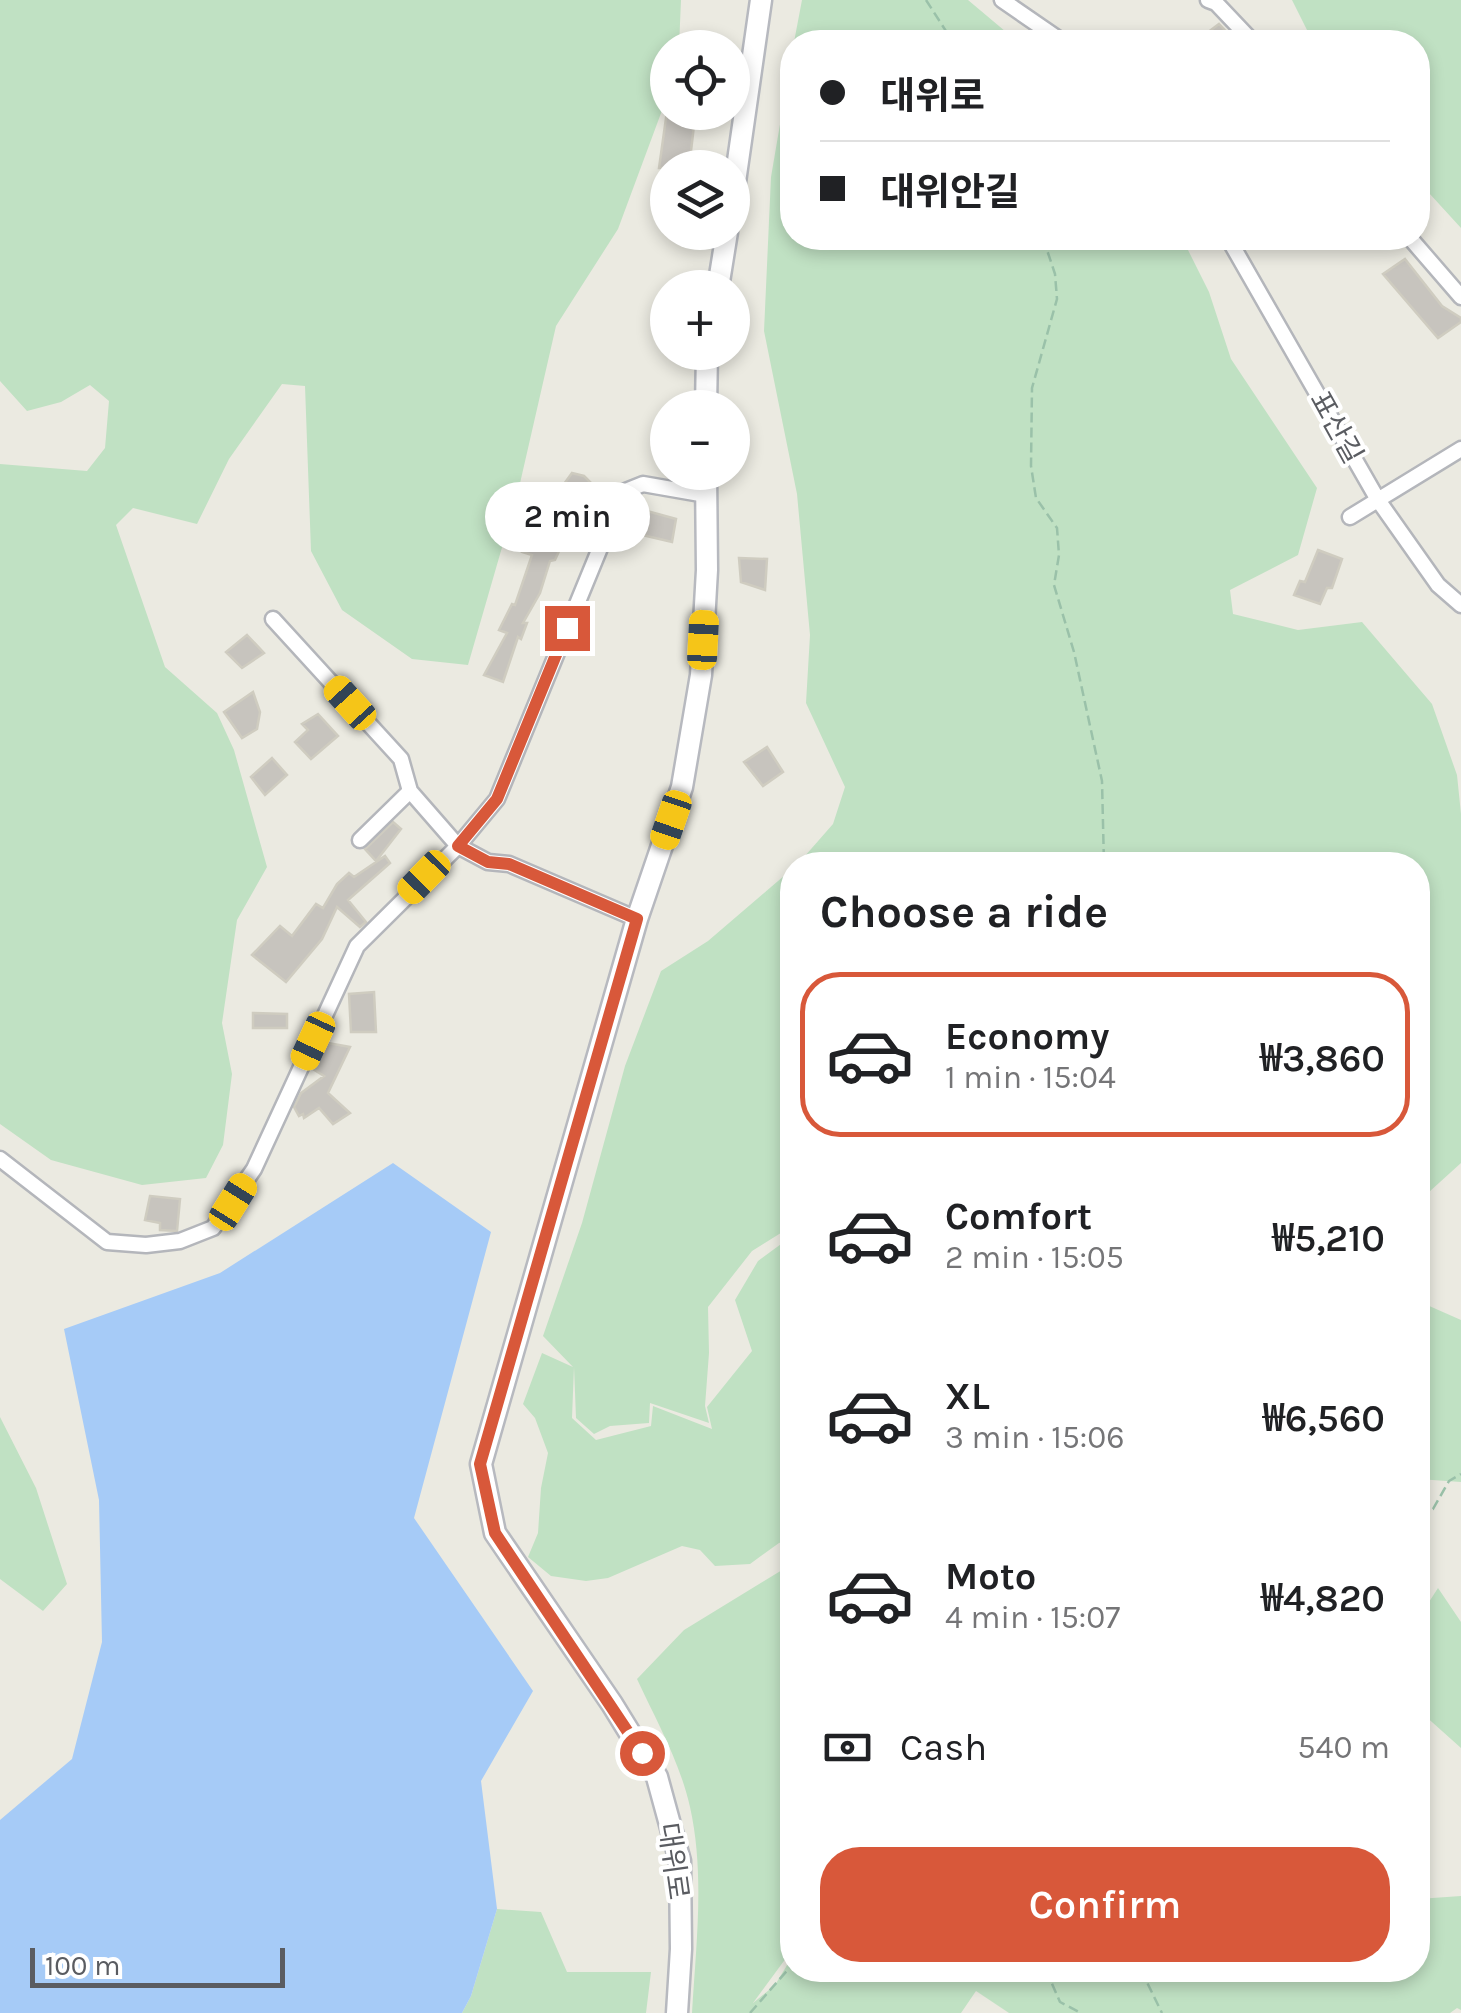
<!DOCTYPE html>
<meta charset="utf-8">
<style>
body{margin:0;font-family:Karla,"Noto Sans KR",sans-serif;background:#f6f6f6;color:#202124;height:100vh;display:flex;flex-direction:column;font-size:38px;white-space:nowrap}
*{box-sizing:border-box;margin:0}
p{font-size:32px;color:#757577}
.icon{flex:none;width:55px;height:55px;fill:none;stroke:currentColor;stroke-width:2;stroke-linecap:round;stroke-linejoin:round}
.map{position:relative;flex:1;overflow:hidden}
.panel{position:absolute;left:780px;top:852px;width:650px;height:1130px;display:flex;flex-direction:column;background:#fff;border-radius:40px;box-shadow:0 5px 15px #0003}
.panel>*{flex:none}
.top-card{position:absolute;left:780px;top:30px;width:650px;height:220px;border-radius:40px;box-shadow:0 5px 15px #0003;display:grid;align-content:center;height:220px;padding:0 40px;background:#fff}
.controls{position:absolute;left:650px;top:30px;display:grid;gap:20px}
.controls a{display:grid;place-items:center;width:100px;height:100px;border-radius:50%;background:#fff;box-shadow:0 5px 15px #0003;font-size:50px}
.scale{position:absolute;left:30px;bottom:25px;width:255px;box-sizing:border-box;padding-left:10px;border:5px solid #5a5c61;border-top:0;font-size:28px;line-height:35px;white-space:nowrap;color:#5a5c61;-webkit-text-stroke:8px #fff;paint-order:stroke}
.end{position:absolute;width:45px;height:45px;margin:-22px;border:12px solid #d8583a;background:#fff;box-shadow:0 0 0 5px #fff}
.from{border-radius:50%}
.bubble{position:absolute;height:70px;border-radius:35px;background:#fff;box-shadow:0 5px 15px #0003;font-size:32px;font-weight:600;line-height:70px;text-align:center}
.car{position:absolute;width:30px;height:60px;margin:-30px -15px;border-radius:12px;box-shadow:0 0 8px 2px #0007;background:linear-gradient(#f5c518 24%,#345 0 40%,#f5c518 0 76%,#345 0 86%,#f5c518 0)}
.top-card b{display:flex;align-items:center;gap:35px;height:95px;font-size:38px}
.top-card b+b{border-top:2px solid #e0e0e0}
.top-card i{width:25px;height:25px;background:#202124}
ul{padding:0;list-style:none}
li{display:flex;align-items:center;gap:30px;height:165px;margin:0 20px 15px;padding:0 20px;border:5px solid transparent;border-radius:40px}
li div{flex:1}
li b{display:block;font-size:38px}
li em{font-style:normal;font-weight:600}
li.current{border-color:#d8583a}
li>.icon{width:90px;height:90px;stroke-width:1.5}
h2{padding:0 40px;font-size:45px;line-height:120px}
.pay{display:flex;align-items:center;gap:25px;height:110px;padding:0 40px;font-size:38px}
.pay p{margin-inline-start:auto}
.primary-button{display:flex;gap:20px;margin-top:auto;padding:20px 40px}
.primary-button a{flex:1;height:115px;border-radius:40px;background:#d8583a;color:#fff;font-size:40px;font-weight:600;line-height:115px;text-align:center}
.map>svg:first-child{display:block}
</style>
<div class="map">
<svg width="1461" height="2013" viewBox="0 0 1461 2013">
<rect width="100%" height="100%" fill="#ebeae1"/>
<!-- green -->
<path fill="#c0e1c3" d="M0,0H681L679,47L668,48L667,97L618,229L556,326L518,492L468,665L412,659L342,610L311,551L305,386L282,384L229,459L197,524L133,508L116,525L165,667L217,713L234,750L267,867L237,920L222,1023L232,1074L223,1145L206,1178L142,1185L51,1160L0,1124V464L87,471L105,448L109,401L90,385L61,402L27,411L0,381Z
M802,0H968L1018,42H794Z
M1292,0H1461V228L1418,181V42H1313Z
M792,54V238H1182L1209,292L1231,359L1317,488L1298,555L1230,590L1233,614L1298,630L1362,622L1432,704L1457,775L1461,814V1163L1418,1202V865H797L833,824L845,787L806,703L810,635L797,494L764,331L771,177Z
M792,869V1226L752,1251L708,1307L709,1353L705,1406L709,1423L650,1403L649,1423L610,1426L594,1434L576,1418L574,1367L572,1418L596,1440L651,1426L653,1406L712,1429L707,1407L752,1351L735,1300L758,1261L792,1236V1539L779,1543L750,1564L715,1566L700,1550L682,1546L608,1578L586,1581L551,1576L528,1557L538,1533L541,1488L548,1453L535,1418L523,1404L542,1353L573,1367L543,1336L582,1223L625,1066L661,971L708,941Z
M1418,1301L1461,1320V1482L1418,1479Z
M0,1417L36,1488L67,1584L43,1611L0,1579Z
M792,1564V1950L753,2003L775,1985L792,1957V1970H1418V1899L1461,1896V2010L1457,2008L1450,2013H1009L976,1991L961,2013H692C696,1945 705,1874 690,1807C680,1762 656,1720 637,1679L684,1630Z
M1438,1588L1461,1622V1748L1423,1714L1418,1682V1619Z
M497,1909L541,1912L567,1972H651L646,2013H462L471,1996Z"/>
<!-- water -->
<path fill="#a6cbf7" d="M393,1163L491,1232L414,1518L533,1691L481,1781L497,1909L471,1996L462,2013H0V1820L72,1759L102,1642L99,1500L64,1329L220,1273Z"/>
<!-- building -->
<path fill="#c7c4be" stroke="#cfccc0" stroke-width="2.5" d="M1219,24L1236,42H1195Z
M667,111L695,117L689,168H659Z
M1405,259L1442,306L1461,318V322L1438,338L1383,274Z
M572,473L584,476L596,488L588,500L576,494L552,528L538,520Z
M629,506L676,519L672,542L621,530Z
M526,539L560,549L555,560L550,561L540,593L523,623H527L521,639L518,637L503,682L484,675L507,633L499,630L512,604L515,605L532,555L522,552Z
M1318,550L1342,559L1332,588H1327L1320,604L1294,595L1300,581L1305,582Z
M739,558L767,559L765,590L741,582Z
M247,635L264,653L242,668L226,652Z
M253,692L260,712L257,729L242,738L224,712Z
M318,714L338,736L311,759L295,742L308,730L302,724Z
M767,747L783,772L763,786L744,762Z
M272,758L287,775L265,795L251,777Z
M393,822L401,829L376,861L365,849Z
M385,856L390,863L348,900L366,922L360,927L337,907L322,939L286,982L252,955L280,926L292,936L316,904L323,908L337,884L349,873L354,877Z
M374,992L376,1032H351L349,994Z
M253,1013L287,1014V1028H253Z
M328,1043L350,1047L328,1093L350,1113L333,1124L319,1108L304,1118L303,1114L299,1116L294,1107L301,1093L324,1076L313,1069Z
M150,1196L180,1199L177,1231L160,1230V1223L145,1220Z"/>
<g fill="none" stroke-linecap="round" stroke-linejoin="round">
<!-- street casing -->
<g stroke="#b4b6bb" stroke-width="19">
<path id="street" d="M1002,0L1063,42
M1208,0L1216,3L1253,42
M1228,238L1378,500L1438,585L1461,605
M1410,238L1461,297
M1350,517L1461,449
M273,619L401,759L410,791L458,846L488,862L509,864L637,919
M360,840L410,791
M0,1159L107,1242L146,1245L180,1241L213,1228L254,1169L357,946L458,846L497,799L623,492L643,484L706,495"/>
</g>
<!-- secondary casing -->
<g stroke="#b7b9bf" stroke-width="25">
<path id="secondary" d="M732,203L761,0
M718,288L727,232
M706,408L707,352
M677,2013L681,1949L680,1861L657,1777L612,1704L495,1533L481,1464L637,919L682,787L701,675L707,570L706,472"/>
</g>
<!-- path -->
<path stroke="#9ac1a9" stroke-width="2.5" stroke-dasharray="10 5" stroke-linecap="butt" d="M926,0L953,42
M1043,238L1055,274L1057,299L1032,388L1031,466L1036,498L1057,528L1059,555L1054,585L1074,652L1102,781L1104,865
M1418,1511L1433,1509L1449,1481L1461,1474
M1046,1970L1060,2002L1081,2013
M1141,1970L1162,2013
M750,2013L792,1965"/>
<!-- street -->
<use href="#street" stroke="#fff" stroke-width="14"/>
<!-- secondary -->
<use href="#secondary" stroke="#fff" stroke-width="20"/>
</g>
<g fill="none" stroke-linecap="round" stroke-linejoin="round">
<!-- route -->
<path stroke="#d8583a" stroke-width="12" d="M567,628L497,799L458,846L488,862L509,864L637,919L480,1464L495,1533L642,1753"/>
</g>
<g text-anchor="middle" stroke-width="8" stroke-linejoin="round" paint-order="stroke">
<!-- street labels -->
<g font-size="28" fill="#5a5c61" stroke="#fff">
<text transform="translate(1337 427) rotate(61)" y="10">표산길</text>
<text transform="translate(674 1861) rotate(82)" y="10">대위로</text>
</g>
</g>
</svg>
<div class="controls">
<a><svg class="icon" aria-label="locate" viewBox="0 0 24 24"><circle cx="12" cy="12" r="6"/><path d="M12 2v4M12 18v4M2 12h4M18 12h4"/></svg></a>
<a><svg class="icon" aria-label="layers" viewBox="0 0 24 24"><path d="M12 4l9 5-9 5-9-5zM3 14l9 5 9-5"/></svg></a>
<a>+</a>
<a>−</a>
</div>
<div class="scale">100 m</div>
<i class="end from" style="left:642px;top:1753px"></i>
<i class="end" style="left:567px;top:628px"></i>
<div class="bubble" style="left:485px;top:482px;width:165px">2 min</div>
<i class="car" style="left:703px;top:640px;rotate:3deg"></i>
<i class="car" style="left:350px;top:703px;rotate:318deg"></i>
<i class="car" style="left:671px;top:820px;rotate:199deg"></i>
<i class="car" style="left:424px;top:877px;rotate:224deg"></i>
<i class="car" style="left:313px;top:1041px;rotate:205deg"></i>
<i class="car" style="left:233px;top:1202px;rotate:32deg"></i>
<div class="top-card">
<b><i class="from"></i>대위로</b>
<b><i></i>대위안길</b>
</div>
<section class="panel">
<h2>Choose a ride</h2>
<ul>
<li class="current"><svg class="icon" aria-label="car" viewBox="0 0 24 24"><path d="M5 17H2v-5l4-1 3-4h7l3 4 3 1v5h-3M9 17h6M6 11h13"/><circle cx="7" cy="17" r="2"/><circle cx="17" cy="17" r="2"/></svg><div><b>Economy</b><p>1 min · 15:04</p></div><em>₩3,860</em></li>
<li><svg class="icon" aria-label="car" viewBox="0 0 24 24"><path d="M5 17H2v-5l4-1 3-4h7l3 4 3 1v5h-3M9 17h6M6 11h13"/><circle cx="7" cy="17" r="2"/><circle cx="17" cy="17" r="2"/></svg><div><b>Comfort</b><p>2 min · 15:05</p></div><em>₩5,210</em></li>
<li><svg class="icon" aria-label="car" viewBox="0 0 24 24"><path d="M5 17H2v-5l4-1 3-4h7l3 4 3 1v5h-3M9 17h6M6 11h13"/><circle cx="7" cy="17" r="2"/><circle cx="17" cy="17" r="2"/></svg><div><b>XL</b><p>3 min · 15:06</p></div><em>₩6,560</em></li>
<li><svg class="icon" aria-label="car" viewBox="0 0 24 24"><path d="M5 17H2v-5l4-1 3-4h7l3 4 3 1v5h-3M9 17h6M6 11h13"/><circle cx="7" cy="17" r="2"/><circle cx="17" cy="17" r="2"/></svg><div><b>Moto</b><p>4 min · 15:07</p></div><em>₩4,820</em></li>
</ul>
<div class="pay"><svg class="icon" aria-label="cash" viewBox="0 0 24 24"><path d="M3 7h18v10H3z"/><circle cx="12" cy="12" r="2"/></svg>Cash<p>540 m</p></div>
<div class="primary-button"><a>Confirm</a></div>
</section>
</div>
